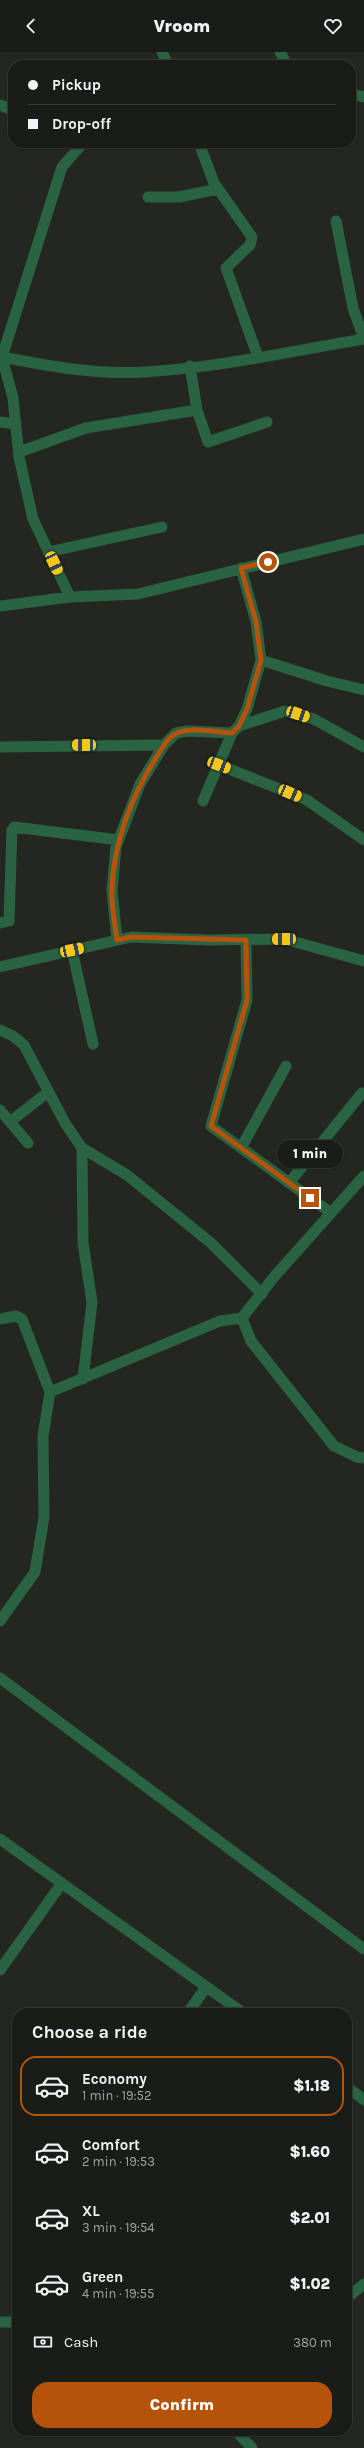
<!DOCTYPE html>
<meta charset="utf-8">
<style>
body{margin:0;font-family:Karla,sans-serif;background:#232620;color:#f1f3f6;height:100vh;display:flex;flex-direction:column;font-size:15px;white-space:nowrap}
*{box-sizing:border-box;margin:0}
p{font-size:13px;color:#9fa2a1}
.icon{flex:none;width:22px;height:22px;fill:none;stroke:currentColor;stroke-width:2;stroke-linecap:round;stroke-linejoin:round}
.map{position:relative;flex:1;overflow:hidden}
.details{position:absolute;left:12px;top:1956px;width:340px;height:428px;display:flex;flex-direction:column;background:#1a1d17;border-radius:16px;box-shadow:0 1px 3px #0004,0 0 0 1px #383b36}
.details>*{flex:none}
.guide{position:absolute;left:8px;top:8px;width:348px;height:88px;border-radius:16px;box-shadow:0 1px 3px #0004,0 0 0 1px #383b36;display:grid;align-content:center;height:88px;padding:0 20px;background:#1a1d17}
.end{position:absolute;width:18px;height:18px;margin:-9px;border:5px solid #b45309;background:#fff;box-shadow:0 0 0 2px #fff}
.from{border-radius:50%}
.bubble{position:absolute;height:28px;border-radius:14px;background:#1a1d17;box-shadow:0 1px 3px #0004,0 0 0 1px #383b36;font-size:13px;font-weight:800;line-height:28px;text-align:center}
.car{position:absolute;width:12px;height:24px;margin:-12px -6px;border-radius:5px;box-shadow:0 0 3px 1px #0007;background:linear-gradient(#f5c518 24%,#345 0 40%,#f5c518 0 76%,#345 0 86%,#f5c518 0)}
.guide b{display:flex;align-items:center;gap:14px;height:38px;font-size:15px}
.guide b+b{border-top:1px solid #383b36}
.guide i{width:10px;height:10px;background:#f1f3f6}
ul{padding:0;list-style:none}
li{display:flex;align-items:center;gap:12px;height:60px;margin:0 8px 6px;padding:0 12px;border:2px solid transparent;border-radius:16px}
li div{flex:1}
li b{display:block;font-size:15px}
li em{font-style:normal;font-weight:800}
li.on{border-color:#b45309}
li>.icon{width:36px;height:36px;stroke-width:1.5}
h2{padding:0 20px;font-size:18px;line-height:48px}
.pay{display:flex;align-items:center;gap:10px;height:44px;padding:0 20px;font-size:15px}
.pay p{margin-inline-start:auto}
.button{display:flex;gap:8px;margin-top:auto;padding:8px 20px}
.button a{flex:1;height:46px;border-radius:16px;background:#b45309;color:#fff;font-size:16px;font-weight:800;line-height:46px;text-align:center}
header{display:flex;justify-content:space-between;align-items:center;height:52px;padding:0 20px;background:#1a1d17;font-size:18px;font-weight:800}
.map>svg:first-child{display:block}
</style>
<header><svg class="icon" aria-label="back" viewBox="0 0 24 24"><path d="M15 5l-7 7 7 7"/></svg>Vroom<svg class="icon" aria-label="heart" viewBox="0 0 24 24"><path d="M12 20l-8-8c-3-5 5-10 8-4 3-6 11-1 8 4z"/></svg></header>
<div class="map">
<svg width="364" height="2396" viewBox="0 0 364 2396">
<rect width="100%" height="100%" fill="#23271f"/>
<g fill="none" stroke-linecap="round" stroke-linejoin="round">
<!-- minor -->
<path stroke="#296343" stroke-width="11" d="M162,0L168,13
M280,0L287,13
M351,42L364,45
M0,53L13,58
M199,91L214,131L252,185L250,193L226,216L258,305
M148,145H179L218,137
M336,169L353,256L364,287
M2,305C48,314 96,323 144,320C216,316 293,299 364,287
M190,314L197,358L208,390L267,370
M0,370L16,372
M19,400L86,376L197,358
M48,500L162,475
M70,545L33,467L19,405L13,346L2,305L62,115L83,91
M0,554L70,545L138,542L364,487
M261,608L327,629L364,638
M239,674L285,659L314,667L364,695
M0,695L164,693
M219,713L307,748L364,788
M203,749L232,681
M0,871L9,869L12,778L14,775L119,788
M117,888L112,838L116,795L140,732L164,693L176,681L187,679L232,681L239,674L247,657L261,608L256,570L241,516
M246,888L247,948L211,1074L331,1161
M72,898L93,992
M0,915L131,885L209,888L284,887L364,909
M0,978L13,984L24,993L65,1071L82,1096L127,1123L211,1191L262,1242
M0,1058L28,1091
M11,1069L48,1040
M82,1096L83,1191L92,1250L83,1327
M241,1096L286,1014
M289,1131L362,1041
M242,1266L251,1289L334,1394L357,1405L364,1406
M0,1267L16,1264L22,1267L50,1340
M0,1569L35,1520L44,1465L43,1384L50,1340L220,1269L242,1266L274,1225L364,1124
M0,1626L364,1897
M0,1787L243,1961
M0,1918L62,1831
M188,1961L206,1935
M347,2035L364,2048
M347,2246L364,2232
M0,2270H17
M236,2379L252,2396"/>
</g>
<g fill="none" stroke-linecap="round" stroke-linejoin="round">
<!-- route -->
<path stroke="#b45309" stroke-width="5" d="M268,510L241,516L256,570L261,608L247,657L239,674L232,681C215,680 192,675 177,681C167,685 160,700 154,709C131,745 113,794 112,837C111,853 115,871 117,888L131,885L246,888L247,948L211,1074L310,1146"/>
</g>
</svg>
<i class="end from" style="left:268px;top:510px"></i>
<i class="end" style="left:310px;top:1146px"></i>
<div class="bubble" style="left:277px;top:1088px;width:66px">1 min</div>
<i class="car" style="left:54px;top:511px;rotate:155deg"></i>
<i class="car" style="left:298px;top:662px;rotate:109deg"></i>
<i class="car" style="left:84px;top:693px;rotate:270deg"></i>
<i class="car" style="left:219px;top:713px;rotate:111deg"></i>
<i class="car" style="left:290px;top:741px;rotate:113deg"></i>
<i class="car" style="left:284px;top:887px;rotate:269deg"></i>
<i class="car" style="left:72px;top:898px;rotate:78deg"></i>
<div class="guide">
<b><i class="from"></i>Pickup</b>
<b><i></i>Drop-off</b>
</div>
<section class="details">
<h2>Choose a ride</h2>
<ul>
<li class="on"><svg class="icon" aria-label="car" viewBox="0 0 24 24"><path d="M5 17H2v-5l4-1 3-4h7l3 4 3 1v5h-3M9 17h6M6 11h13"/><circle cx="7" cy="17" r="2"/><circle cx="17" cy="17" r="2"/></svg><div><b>Economy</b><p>1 min · 19:52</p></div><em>$1.18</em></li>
<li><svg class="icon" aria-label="car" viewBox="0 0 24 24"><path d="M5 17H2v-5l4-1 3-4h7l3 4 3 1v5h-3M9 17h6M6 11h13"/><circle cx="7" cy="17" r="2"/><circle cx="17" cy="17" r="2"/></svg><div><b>Comfort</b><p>2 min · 19:53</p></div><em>$1.60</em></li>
<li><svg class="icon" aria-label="car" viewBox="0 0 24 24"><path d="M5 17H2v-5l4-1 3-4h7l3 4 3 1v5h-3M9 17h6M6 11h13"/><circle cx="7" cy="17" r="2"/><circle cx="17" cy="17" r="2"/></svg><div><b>XL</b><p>3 min · 19:54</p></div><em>$2.01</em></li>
<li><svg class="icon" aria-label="car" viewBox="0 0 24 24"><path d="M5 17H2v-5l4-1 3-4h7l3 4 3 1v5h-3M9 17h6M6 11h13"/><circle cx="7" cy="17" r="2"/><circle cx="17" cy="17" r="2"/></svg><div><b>Green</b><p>4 min · 19:55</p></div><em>$1.02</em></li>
</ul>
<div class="pay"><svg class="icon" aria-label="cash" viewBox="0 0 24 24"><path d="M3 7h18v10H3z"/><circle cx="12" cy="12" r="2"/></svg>Cash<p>380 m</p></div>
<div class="button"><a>Confirm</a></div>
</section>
</div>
